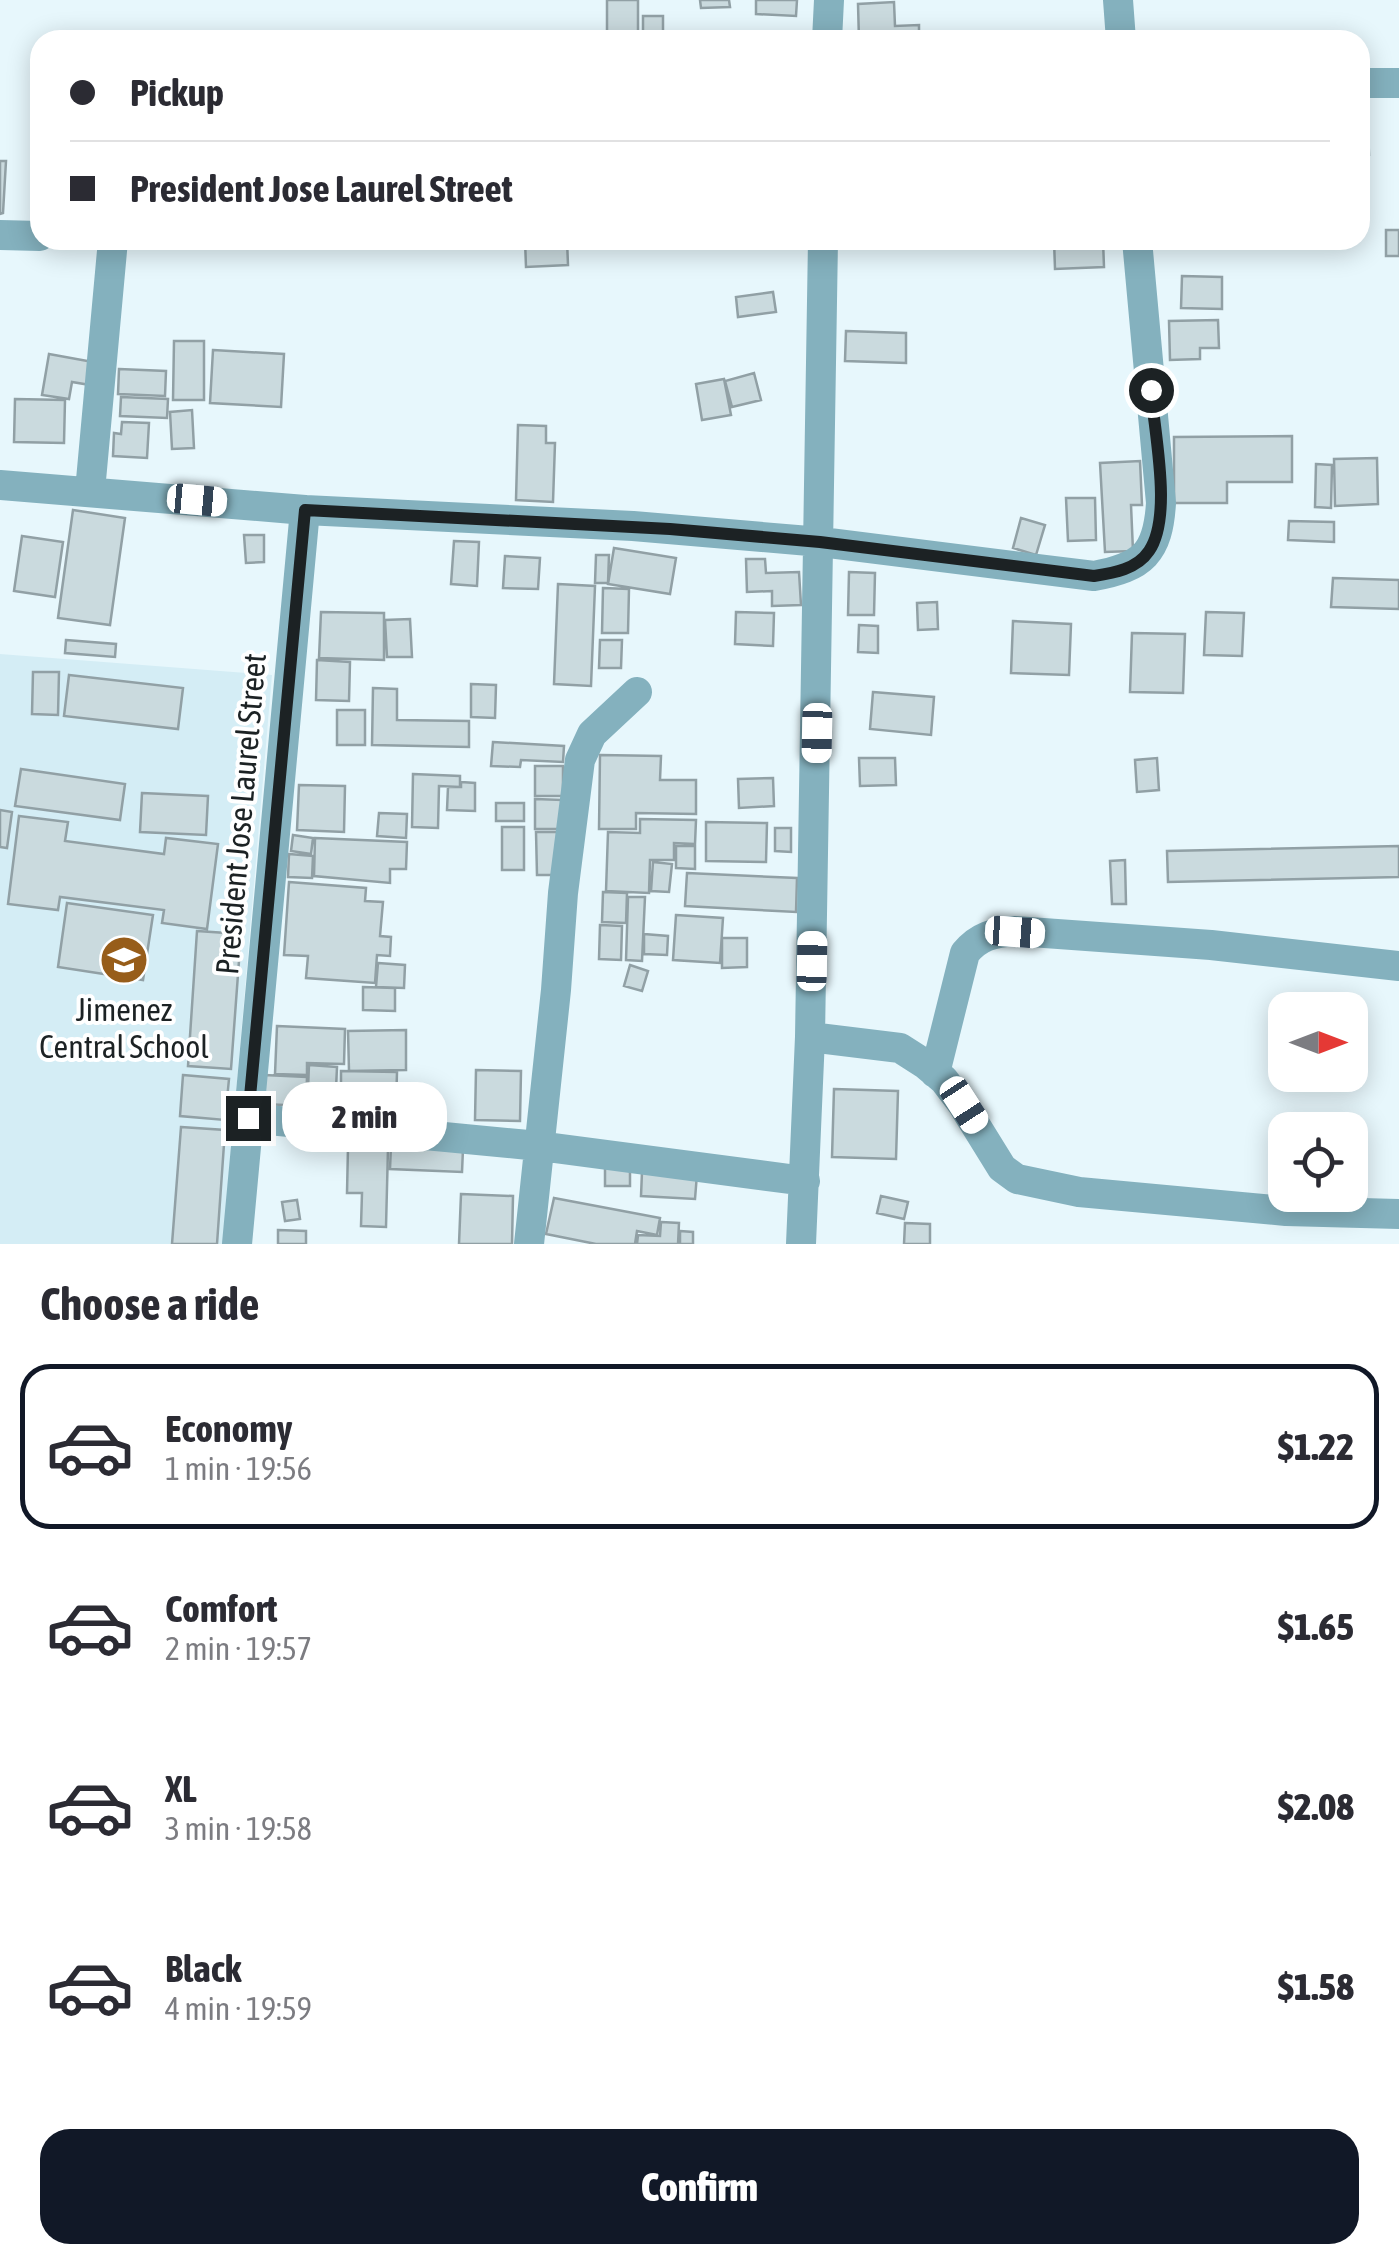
<!DOCTYPE html>
<meta charset="utf-8">
<style>
body{margin:0;font-family:"Asap Condensed",sans-serif;background:#f7f7f7;color:#2b2b33;height:100vh;display:flex;flex-direction:column;font-size:38px;white-space:nowrap}
*{box-sizing:border-box;margin:0}
p{font-size:32px;color:#7c7c81}
.icon{flex:none;width:55px;height:55px;fill:none;stroke:currentColor;stroke-width:2;stroke-linecap:round;stroke-linejoin:round}
.map{position:relative;height:1244px;overflow:hidden}
.details{display:flex;flex-direction:column;background:#fff;flex:1}
.details>*{flex:none}
.hud{position:absolute;left:30px;top:30px;width:1340px;height:220px;border-radius:30px;box-shadow:0 5px 25px #0003;display:grid;align-content:center;height:220px;padding:0 40px;background:#fff}
.needle{width:65px;rotate:90deg}
.controls{position:absolute;left:1268px;top:992px;display:grid;gap:20px}
.controls a{display:grid;place-items:center;width:100px;height:100px;border-radius:20px;background:#fff;box-shadow:0 5px 25px #0003;font-size:50px}
.end{position:absolute;width:45px;height:45px;margin:-22px;border:12px solid #1c2224;background:#fff;box-shadow:0 0 0 5px #fff}
.from{border-radius:50%}
.bubble{position:absolute;height:70px;border-radius:30px;background:#fff;box-shadow:0 5px 25px #0003;font-size:32px;font-weight:800;line-height:70px;text-align:center}
.car{position:absolute;width:30px;height:60px;margin:-30px -15px;border-radius:12px;box-shadow:0 0 8px 2px #0007;background:linear-gradient(#fff 24%,#345 0 40%,#fff 0 76%,#345 0 86%,#fff 0)}
.hud b{display:flex;align-items:center;gap:35px;height:95px;font-size:38px}
.hud b+b{border-top:2px solid #e1e1e2}
.hud i{width:25px;height:25px;background:#2b2b33}
ul{padding:0;list-style:none}
li{display:flex;align-items:center;gap:30px;height:165px;margin:0 20px 15px;padding:0 20px;border:5px solid transparent;border-radius:30px}
li div{flex:1}
li b{display:block;font-size:38px}
li em{font-style:normal;font-weight:800}
li.selected{border-color:#111827}
li>.icon{width:90px;height:90px;stroke-width:1.5}
h2{padding:0 40px;font-size:45px;line-height:120px}
.button{display:flex;gap:20px;margin-top:auto;padding:20px 40px}
.button a{flex:1;height:115px;border-radius:30px;background:#111827;color:#fff;font-size:40px;font-weight:800;line-height:115px;text-align:center}
.map>svg:first-child{display:block}
</style>
<div class="map">
<svg width="1399" height="1244" viewBox="0 0 1399 1244">
<rect width="100%" height="100%" fill="#e7f7fc"/>
<!-- built -->
<path fill="#d4edf5" d="M0,654L272,675L223,1244H0Z"/>
<!-- building -->
<path fill="#cadade" stroke="#91a0a5" stroke-width="2.5" d="M607,0H638V40H607Z
M700,0H729L730,7L701,8Z
M756,0H797L796,16L756,14Z
M894,2L895,26L919,25V40H859L858,4Z
M643,16H663V40H643Z
M1368,126L1369,155L1360,156V127Z
M0,161H6L3,213L0,214Z
M1386,230H1399V256H1386Z
M525,240H567L568,265L526,267Z
M1054,240H1103L1104,267L1055,269Z
M1182,276L1222,277V309L1181,308Z
M773,292L776,312L738,317L736,297Z
M1218,320L1219,348H1200V359L1170,360L1169,321Z
M846,331L906,333V363L845,361Z
M174,341H204V400H173Z
M213,350L284,354L281,407L210,403Z
M49,354L93,362L90,385L72,382L69,399L42,395Z
M119,369L166,371L165,396L118,394Z
M754,373L761,400L732,407L725,381Z
M724,379L731,415L702,420L696,384Z
M121,397L168,399L167,418L120,416Z
M15,399L65,400L64,443L14,442Z
M192,410L194,448L172,449L170,412Z
M122,422L149,423L147,458L113,456L114,433L121,434Z
M518,425L546,426V443H555L553,502L516,500Z
M1292,436V482H1227V503H1174V437Z
M1377,458L1378,504L1335,506L1334,459Z
M1140,461L1142,505H1131L1133,551L1105,552L1100,463Z
M1316,464L1332,465L1331,508L1315,507Z
M1066,498H1095L1096,540L1068,541Z
M73,510L125,518L110,625L58,618Z
M1021,518L1045,525L1036,555L1013,548Z
M1289,521L1334,522V542L1288,540Z
M244,535H264V562L246,563Z
M22,536L63,542L55,597L14,591Z
M454,541L479,542L477,586L451,584Z
M614,548L676,558L670,594L608,584Z
M596,555H609L608,583H595Z
M505,556L540,558L538,589L503,588Z
M746,559H765L766,573L799,572L801,605L772,606V591L747,592Z
M849,572L875,573L874,615H848Z
M1333,578L1399,580V609L1331,607Z
M558,584L595,586L591,686L554,684Z
M603,588L629,589L628,633H602Z
M937,602L938,629L918,630L917,603Z
M321,612L384,613V660L319,658Z
M736,612L774,613L773,646L735,644Z
M1206,612L1244,613L1242,656L1204,655Z
M410,619L412,657H387L385,620Z
M1013,621L1071,624L1069,675L1011,673Z
M859,625L878,626V653L858,652Z
M1132,633L1185,634L1183,693L1130,692Z
M66,640L116,644L115,657L65,653Z
M600,640H622L621,668H599Z
M317,660L350,662L349,701L316,700Z
M33,672H59L58,715L32,714Z
M69,675L183,688L178,729L64,716Z
M471,684L496,685L495,718L471,717Z
M373,688L397,689V720L469,721V747L372,745Z
M873,692L934,697L931,735L870,729Z
M337,710H365V745H337Z
M493,742L564,746L563,762L521,760L520,767L491,766Z
M600,755L661,756L660,780H696V814L636,813V829H599Z
M859,758H895L896,785L860,786Z
M1157,758L1159,790L1137,792L1135,760Z
M535,766H563V796H535Z
M21,769L125,784L120,820L15,806Z
M413,774L460,776V787L439,786L438,828L412,827Z
M773,778L774,806L739,808L738,779Z
M461,782L475,783V811L447,810L448,787H461Z
M299,785L345,786L344,832L297,830Z
M142,793L208,796L206,835L140,832Z
M535,799L563,800L562,829H535Z
M496,803H524V821H496Z
M0,810L12,812L7,848L0,847Z
M379,813L407,814L406,838L377,836Z
M19,816L68,822L65,841L164,854L166,838L218,844L207,929L162,923L164,910L60,897L58,910L8,904Z
M640,819L696,820L695,844L674,843V860H650L649,893L606,891L608,832L640,833Z
M706,822L767,823L766,862L706,861Z
M502,827H524V870H502Z
M775,828H791V852L775,851Z
M536,832H559L560,875H537Z
M293,835L313,838L311,854L291,851Z
M315,838L407,842L406,869H390V883L314,876Z
M676,846H695V869L676,868Z
M1399,846V877L1168,882L1167,851Z
M289,854L313,856L312,878L288,877Z
M1125,860L1126,904H1112L1110,861Z
M653,862L672,864L669,892L651,891Z
M687,873L797,878L796,912L685,906Z
M289,882L366,888L365,901L383,902L380,936L391,937L390,956L377,955L375,983L306,978L308,956L284,955Z
M603,892L627,893L626,923L602,922Z
M628,897H645L642,961L626,960Z
M67,903L153,915L143,980L58,967Z
M676,915L723,918L720,963L673,960Z
M600,925L622,926L621,960L599,959Z
M197,931L241,934L231,1069L188,1066Z
M644,934L668,936L667,955L644,954Z
M722,938H747V967L722,968Z
M378,963L405,965L404,988L376,987Z
M630,965L648,971L642,991L624,986Z
M363,987L395,988V1011L363,1010Z
M277,1026L345,1029L344,1064L307,1063V1075L275,1074Z
M406,1030V1070L349,1071L348,1031Z
M309,1065L337,1067L336,1089L308,1088Z
M476,1070L521,1071L520,1121L475,1120Z
M341,1071L397,1072L396,1108L341,1107Z
M183,1075L229,1079L225,1120L180,1116Z
M264,1075L307,1077L306,1106L263,1104Z
M309,1089L335,1091L333,1116L308,1114Z
M834,1089L898,1091L896,1159L832,1157Z
M181,1127L225,1130L217,1244H172Z
M391,1145L463,1149L462,1172L390,1169Z
M348,1147L388,1148L386,1227L361,1226L362,1193H347Z
M605,1168H630V1186H605Z
M642,1172L697,1174L695,1199L641,1196Z
M461,1194L513,1196L512,1244H459Z
M881,1196L908,1202L904,1219L877,1213Z
M554,1198L660,1218L657,1235L637,1231L635,1244H596L546,1234Z
M297,1200L300,1219L285,1221L282,1202Z
M661,1222L679,1223L678,1244H637L638,1235L660,1236Z
M905,1223L930,1224V1244H904Z
M278,1230L306,1231V1244H278Z
M680,1231L693,1232V1244H680Z"/>
<g fill="none" stroke-linecap="round" stroke-linejoin="round">
<!-- minor -->
<path stroke="#84b1be" stroke-width="30" d="M1118,0L1121,40
M827,40L829,0
M1360,83H1399
M0,235L40,236
M0,485L305,510L633,526L821,542L1094,576C1143,567 1158,553 1161,503L1137,240
M90,491L113,240
M810,1037L900,1048L925,1064L944,1080L963,1105L1002,1168L1017,1179L1079,1192L1286,1211L1399,1214
M935,1073L965,953C979,936 993,933 1015,931L1211,945L1399,966
M248,1118L539,1146L805,1181
M237,1244L305,510
M529,1244L556,990L563,893L580,760L592,734L637,692
M801,1244L810,1037L823,240"/>
</g>
<g fill="none" stroke-linecap="round" stroke-linejoin="round">
<!-- route -->
<path stroke="#1c2224" stroke-width="12" d="M248,1118L305,510L670,529L820,542L1094,576C1114,573 1137,569 1149,551C1173,516 1154,432 1151,390"/>
</g>
<!-- icons -->
<defs>
<g id="school-disc" transform="scale(2.5)"><circle r="9.5" fill="#975d1a" stroke="#fff"/><path d="M0-5L7-2L0 1L-7-2ZM-4 1L0 2.5L4 1V4Q0 6-4 4Z" fill="#fff"/></g>
</defs>
<g fill-rule="evenodd">
<use href="#school-disc" x="124" y="960"/>
</g>
<g text-anchor="middle" stroke-width="8" stroke-linejoin="round" paint-order="stroke">
<!-- street labels -->
<g font-size="32" fill="#1c2224" stroke="#fff">
<text transform="translate(241 814) rotate(-85)" y="11">President Jose Laurel Street</text>
</g>
<!-- poi labels -->
<g font-size="32" fill="#1c2224" stroke="#fff">
<text x="124" y="1021">Jimenez<tspan x="124" dy="37">Central School</tspan></text>
</g>
</g>
</svg>
<div class="controls">
<a><svg class="needle" viewBox="-14 -14 28 28"><path d="M0-13l5 13h-10z" fill="#e53935"/><path d="M0 13l5-13h-10z" fill="#7c7c81"/></svg></a>
<a><svg class="icon" aria-label="locate" viewBox="0 0 24 24"><circle cx="12" cy="12" r="6"/><path d="M12 2v4M12 18v4M2 12h4M18 12h4"/></svg></a>
</div>
<i class="end from" style="left:1151px;top:390px"></i>
<i class="end" style="left:248px;top:1118px"></i>
<div class="bubble" style="left:282px;top:1082px;width:165px">2 min</div>
<i class="car" style="left:197px;top:500px;rotate:95deg"></i>
<i class="car" style="left:817px;top:733px;rotate:181deg"></i>
<i class="car" style="left:1015px;top:932px;rotate:94deg"></i>
<i class="car" style="left:812px;top:961px;rotate:1deg"></i>
<i class="car" style="left:964px;top:1105px;rotate:147deg"></i>
<div class="hud">
<b><i class="from"></i>Pickup</b>
<b><i></i>President Jose Laurel Street</b>
</div>
</div>
<section class="details">
<h2>Choose a ride</h2>
<ul>
<li class="selected"><svg class="icon" aria-label="car" viewBox="0 0 24 24"><path d="M5 17H2v-5l4-1 3-4h7l3 4 3 1v5h-3M9 17h6M6 11h13"/><circle cx="7" cy="17" r="2"/><circle cx="17" cy="17" r="2"/></svg><div><b>Economy</b><p>1 min · 19:56</p></div><em>$1.22</em></li>
<li><svg class="icon" aria-label="car" viewBox="0 0 24 24"><path d="M5 17H2v-5l4-1 3-4h7l3 4 3 1v5h-3M9 17h6M6 11h13"/><circle cx="7" cy="17" r="2"/><circle cx="17" cy="17" r="2"/></svg><div><b>Comfort</b><p>2 min · 19:57</p></div><em>$1.65</em></li>
<li><svg class="icon" aria-label="car" viewBox="0 0 24 24"><path d="M5 17H2v-5l4-1 3-4h7l3 4 3 1v5h-3M9 17h6M6 11h13"/><circle cx="7" cy="17" r="2"/><circle cx="17" cy="17" r="2"/></svg><div><b>XL</b><p>3 min · 19:58</p></div><em>$2.08</em></li>
<li><svg class="icon" aria-label="car" viewBox="0 0 24 24"><path d="M5 17H2v-5l4-1 3-4h7l3 4 3 1v5h-3M9 17h6M6 11h13"/><circle cx="7" cy="17" r="2"/><circle cx="17" cy="17" r="2"/></svg><div><b>Black</b><p>4 min · 19:59</p></div><em>$1.58</em></li>
</ul>
<div class="button"><a>Confirm</a></div>
</section>
